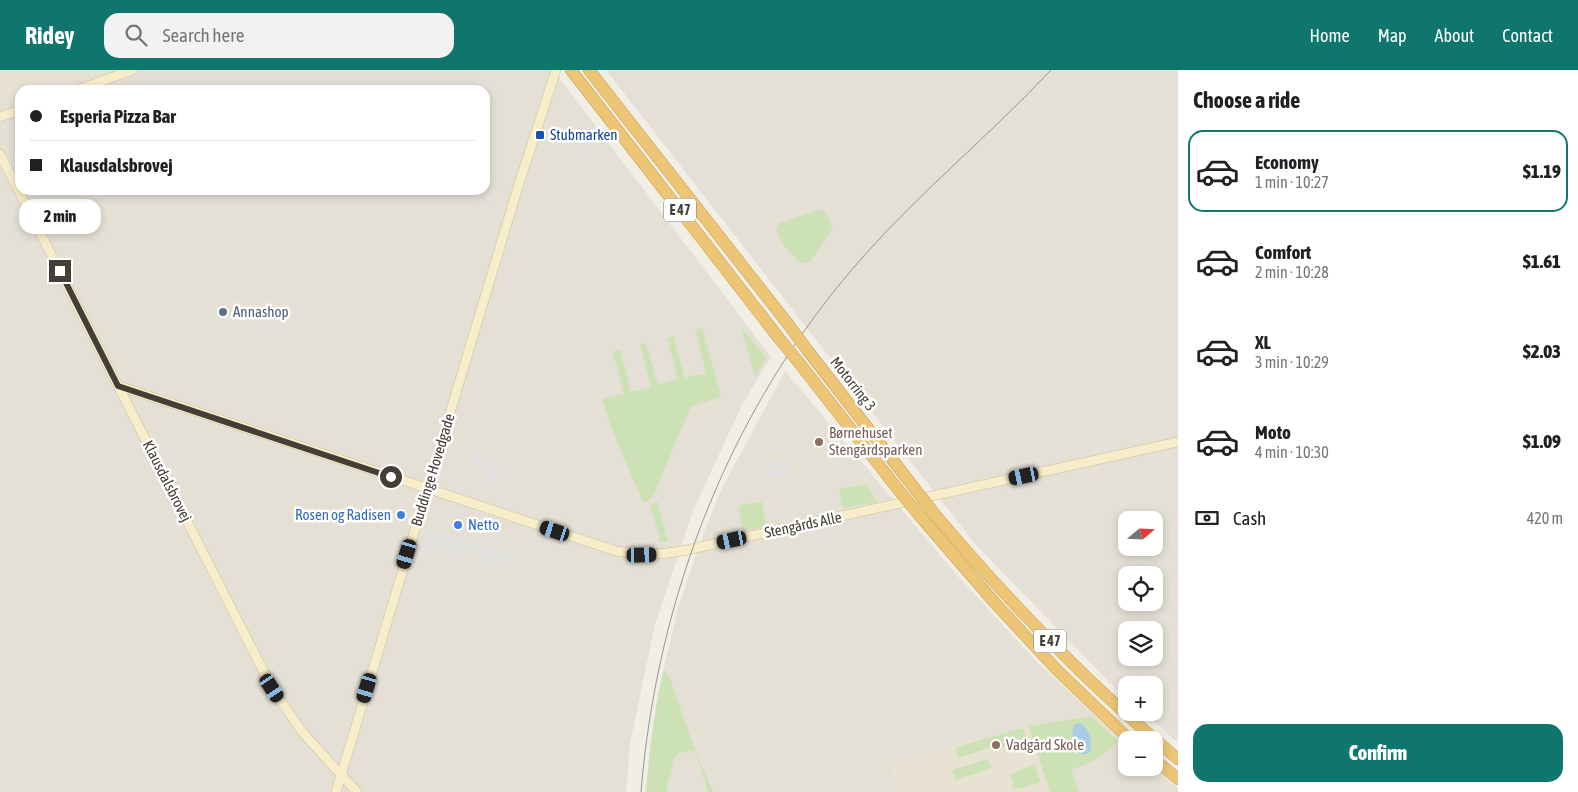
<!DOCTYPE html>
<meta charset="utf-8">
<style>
body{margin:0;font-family:"Asap Condensed",sans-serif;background:#f2f2f2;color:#202124;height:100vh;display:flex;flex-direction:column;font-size:19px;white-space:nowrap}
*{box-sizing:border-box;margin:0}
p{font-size:16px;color:#757577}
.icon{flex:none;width:28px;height:28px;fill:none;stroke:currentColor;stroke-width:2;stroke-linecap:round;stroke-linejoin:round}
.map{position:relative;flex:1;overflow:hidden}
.sheet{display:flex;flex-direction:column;background:#fff;width:400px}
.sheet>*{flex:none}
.banner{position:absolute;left:15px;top:15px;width:475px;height:110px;border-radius:15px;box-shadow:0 2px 8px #0003;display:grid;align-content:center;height:110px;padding:0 15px;background:#fff}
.needle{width:32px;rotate:71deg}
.tools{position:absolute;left:1118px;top:441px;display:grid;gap:10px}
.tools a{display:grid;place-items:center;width:45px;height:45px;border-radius:10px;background:#fff;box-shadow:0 2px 8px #0003;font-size:25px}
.end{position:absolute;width:22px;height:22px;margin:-11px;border:6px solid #433e36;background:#fff;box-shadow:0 0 0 2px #fff}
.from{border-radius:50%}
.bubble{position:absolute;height:35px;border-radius:15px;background:#fff;box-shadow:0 2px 8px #0003;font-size:16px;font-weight:800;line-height:35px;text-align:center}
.car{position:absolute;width:15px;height:30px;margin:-15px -8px;border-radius:6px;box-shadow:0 0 4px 1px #0007;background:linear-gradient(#222 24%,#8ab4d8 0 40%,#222 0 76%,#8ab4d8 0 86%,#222 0)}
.banner b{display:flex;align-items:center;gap:18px;height:48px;font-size:19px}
.banner b+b{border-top:1px solid #e0e0e0}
.banner i{width:12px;height:12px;background:#202124}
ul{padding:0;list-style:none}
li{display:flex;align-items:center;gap:15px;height:82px;margin:0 10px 8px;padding:0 5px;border:2px solid transparent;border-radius:15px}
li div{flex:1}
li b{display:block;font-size:19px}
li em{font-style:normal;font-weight:800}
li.selected{border-color:#0f766e}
li>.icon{width:45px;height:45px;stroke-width:1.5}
h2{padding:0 15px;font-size:22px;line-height:60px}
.pay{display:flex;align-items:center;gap:12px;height:55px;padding:0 15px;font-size:19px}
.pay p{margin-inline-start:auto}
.primary-button{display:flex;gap:10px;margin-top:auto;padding:10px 15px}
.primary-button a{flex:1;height:58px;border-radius:15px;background:#0f766e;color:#fff;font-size:20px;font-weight:800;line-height:58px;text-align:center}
header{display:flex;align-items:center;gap:30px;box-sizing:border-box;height:70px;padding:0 25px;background:#0f766e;color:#fff}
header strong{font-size:24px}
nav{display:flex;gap:28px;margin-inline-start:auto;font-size:18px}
.search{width:350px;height:45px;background:#f2f2f2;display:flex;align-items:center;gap:12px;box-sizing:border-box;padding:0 18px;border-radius:15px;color:#757577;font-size:19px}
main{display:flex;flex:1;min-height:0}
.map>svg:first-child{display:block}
</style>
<header>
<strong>Ridey</strong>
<div class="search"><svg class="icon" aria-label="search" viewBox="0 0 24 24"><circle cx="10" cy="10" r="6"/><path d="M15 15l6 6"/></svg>Search here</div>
<nav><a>Home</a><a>Map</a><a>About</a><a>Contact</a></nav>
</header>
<main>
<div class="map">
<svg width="1178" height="722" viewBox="0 0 1178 722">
<rect width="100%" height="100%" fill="#f1eee6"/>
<!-- residential -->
<path fill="#e4e0d5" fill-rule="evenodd" d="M0,0H553L771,287L742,335L692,443L655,554L630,674L626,722H0ZM20,20H485V120H20Z
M606,0H1178V673L1144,643L1154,642V615H1126V627L1109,612L975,474ZM1126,450H1154V478H1126ZM1126,505H1154V532H1126ZM1126,560H1154V588H1126Z
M785,301L954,502L1035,590L1126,675V698H1153L1178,718V722H646L650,675L658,623L678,538L704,462L721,420Z"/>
<!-- education -->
<path fill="#e8e2d2" d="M0,0H110L45,20H20V28L0,34Z
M1028,656L1048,722H897L889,694Z"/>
<!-- green -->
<path fill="#cce1b4" d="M823,139L833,157L811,191L800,193L782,173L776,159L780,153Z
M741,257L766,288L755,307Z
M702,258L721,327L691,336L653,426L648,431L643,432L614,365L602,329L624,324L613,282L620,280L631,322L651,317L640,274L646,273L658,315L678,309L667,268L673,266L685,308L706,303L695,260Z
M866,414L875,428L876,432L843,438L839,421L840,419Z
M657,431L668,472H658L660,467L650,437Z
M762,432L766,456L743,461L739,438L741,435Z
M664,600L669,606L694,677L713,722H708L697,685L691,680L677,684L674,689L670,708H668L667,722H646C650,681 654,640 664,600Z
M1091,646L1118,671C1102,685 1093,694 1071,699L1079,722H1050L1029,656Z
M1023,658L1027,669L993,680L992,677L958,688L956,677Z
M988,689L991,698L956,710L952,700Z
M1035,694L1040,712L1018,719V717L1013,719L1012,714L1014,713L1009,705Z"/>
<!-- parking -->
<path fill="#e2e1de" d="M471,382L496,390L494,398L500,400L492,424L482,421L489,399L468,392Z
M790,389L792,404L766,408L764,393Z
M426,459L512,484L506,503L483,497L481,493L476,491L477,486L461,481L458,489L420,479Z"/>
<!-- water -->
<path fill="#a9cde7" d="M1080,653C1091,660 1092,669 1090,681L1086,684H1080C1074,674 1070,667 1074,655Z"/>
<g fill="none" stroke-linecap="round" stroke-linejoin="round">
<!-- secondary casing -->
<g stroke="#cbbf9b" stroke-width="10">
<path id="secondary" d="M77,20L132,0
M0,47L20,40
M0,84L272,618L303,663L357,722
M119,316L616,481C638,485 660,485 682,481L1178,372
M336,722L518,117L556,0"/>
</g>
<!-- highway casing -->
<g stroke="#ca9b47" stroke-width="12">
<path id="highway" d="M571,0L778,267
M589,0L788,254
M808,281L912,415
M800,294L897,418
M933,442C1008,531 1088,615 1178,689
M919,445L994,532L1057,600L1130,670
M1154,689L1178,709"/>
</g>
<!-- secondary -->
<use href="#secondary" stroke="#f8edca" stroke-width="9"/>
<!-- highway -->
<use href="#highway" stroke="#ecc676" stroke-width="11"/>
<!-- tram -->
<path stroke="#959595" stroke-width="1" d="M641,722C657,526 731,336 862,188C921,121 990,65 1051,0"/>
<!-- highway-bridge casing -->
<g stroke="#ca9b47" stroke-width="12" stroke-linecap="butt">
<path id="highway-bridge" d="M788,254L808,281
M778,267L800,294
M912,415L933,442
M897,418L919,445"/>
</g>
<!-- highway-bridge -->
<use href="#highway-bridge" stroke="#ecc676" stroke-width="11"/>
</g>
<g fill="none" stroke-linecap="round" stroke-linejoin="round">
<!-- route -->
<path stroke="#433e36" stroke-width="6" d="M60,201L118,316L391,407"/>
</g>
<!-- markers -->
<rect fill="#1a4fb4" stroke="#fff" stroke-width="2" x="535" y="60" width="10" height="10" rx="2.5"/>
<circle fill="#5c6f8a" stroke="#fff" stroke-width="2" cx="223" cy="242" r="5"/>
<g fill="#8d6e63" stroke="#fff" stroke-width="2">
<circle cx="819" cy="372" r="5"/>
<circle cx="996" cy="675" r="5"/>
</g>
<g fill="#3f7fe0" stroke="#fff" stroke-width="2">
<circle cx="401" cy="445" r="5"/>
<circle cx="458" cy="455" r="5"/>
</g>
<g text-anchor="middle" stroke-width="5" stroke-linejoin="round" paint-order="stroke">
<!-- shield labels -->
<g fill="#fff" stroke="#7b7872" stroke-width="1">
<rect x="664" y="128.5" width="32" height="23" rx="4"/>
<rect x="1034" y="559.5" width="32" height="23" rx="4"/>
</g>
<g font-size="14" font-weight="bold" fill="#433e36">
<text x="680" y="145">E 47</text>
<text x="1050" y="576">E 47</text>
</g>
<!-- transit labels -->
<g font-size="15" fill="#164399" stroke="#fff" text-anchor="start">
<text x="550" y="70">Stubmarken</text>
</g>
<!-- service labels -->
<g font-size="15" fill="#4e5e75" stroke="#fff" text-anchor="start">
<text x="233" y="247">Annashop</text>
</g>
<!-- street labels -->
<g font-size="15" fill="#433e36" stroke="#fff">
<text transform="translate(853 314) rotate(52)" y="5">Motorring 3</text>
<text transform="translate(433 400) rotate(-73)" y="5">Buddinge Hovedgade</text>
<text transform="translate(167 411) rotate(63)" y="5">Klausdalsbrovej</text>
<text transform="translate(803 455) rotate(-12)" y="5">Stengårds Alle</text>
</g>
<!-- education labels -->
<g font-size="15" fill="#785e54" stroke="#fff" text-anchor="start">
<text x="829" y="368">Børnehuset<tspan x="829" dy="17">Stengårdsparken</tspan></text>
<text x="1006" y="680">Vadgård Skole</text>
</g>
<!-- shop labels -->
<g font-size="15" fill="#366cbe" stroke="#fff" text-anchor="end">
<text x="391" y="450">Rosen og Radisen</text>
<text x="468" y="460" text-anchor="start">Netto</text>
</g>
</g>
</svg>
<div class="tools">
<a><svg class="needle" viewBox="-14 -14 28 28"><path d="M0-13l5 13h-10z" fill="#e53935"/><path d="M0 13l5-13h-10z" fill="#757577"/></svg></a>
<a><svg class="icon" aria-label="locate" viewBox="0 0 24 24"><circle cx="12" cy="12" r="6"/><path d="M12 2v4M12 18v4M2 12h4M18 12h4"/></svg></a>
<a><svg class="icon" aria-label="layers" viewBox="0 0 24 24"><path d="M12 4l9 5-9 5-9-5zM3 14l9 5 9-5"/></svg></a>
<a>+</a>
<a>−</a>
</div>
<i class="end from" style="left:391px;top:407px"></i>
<i class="end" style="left:60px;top:201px"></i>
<div class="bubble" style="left:19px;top:129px;width:82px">2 min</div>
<i class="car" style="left:1024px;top:406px;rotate:258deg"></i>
<i class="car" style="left:555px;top:461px;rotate:288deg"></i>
<i class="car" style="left:732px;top:470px;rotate:258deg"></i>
<i class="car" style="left:407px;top:484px;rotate:197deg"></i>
<i class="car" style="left:642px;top:485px;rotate:89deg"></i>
<i class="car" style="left:272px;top:618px;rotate:147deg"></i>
<i class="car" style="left:367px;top:618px;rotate:197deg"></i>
<div class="banner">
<b><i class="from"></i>Esperia Pizza Bar</b>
<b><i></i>Klausdalsbrovej</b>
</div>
</div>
<section class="sheet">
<h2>Choose a ride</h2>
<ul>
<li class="selected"><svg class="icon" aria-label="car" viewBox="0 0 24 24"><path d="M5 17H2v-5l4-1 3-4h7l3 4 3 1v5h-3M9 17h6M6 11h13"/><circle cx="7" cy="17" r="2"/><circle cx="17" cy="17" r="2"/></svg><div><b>Economy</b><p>1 min · 10:27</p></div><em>$1.19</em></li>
<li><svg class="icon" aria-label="car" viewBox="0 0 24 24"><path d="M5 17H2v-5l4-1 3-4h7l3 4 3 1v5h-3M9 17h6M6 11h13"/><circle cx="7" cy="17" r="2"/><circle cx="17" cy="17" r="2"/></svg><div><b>Comfort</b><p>2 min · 10:28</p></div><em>$1.61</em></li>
<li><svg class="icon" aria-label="car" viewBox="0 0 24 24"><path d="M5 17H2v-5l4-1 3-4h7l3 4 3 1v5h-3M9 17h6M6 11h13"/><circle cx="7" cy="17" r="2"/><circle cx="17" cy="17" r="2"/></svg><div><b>XL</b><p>3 min · 10:29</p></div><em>$2.03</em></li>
<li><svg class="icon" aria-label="car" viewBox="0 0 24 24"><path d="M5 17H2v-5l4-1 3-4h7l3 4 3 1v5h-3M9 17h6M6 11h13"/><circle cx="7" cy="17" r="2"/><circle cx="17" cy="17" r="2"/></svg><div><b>Moto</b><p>4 min · 10:30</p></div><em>$1.09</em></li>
</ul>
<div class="pay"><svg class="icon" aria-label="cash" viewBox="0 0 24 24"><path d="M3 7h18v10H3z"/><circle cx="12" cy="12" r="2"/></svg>Cash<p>420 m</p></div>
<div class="primary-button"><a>Confirm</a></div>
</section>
</main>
